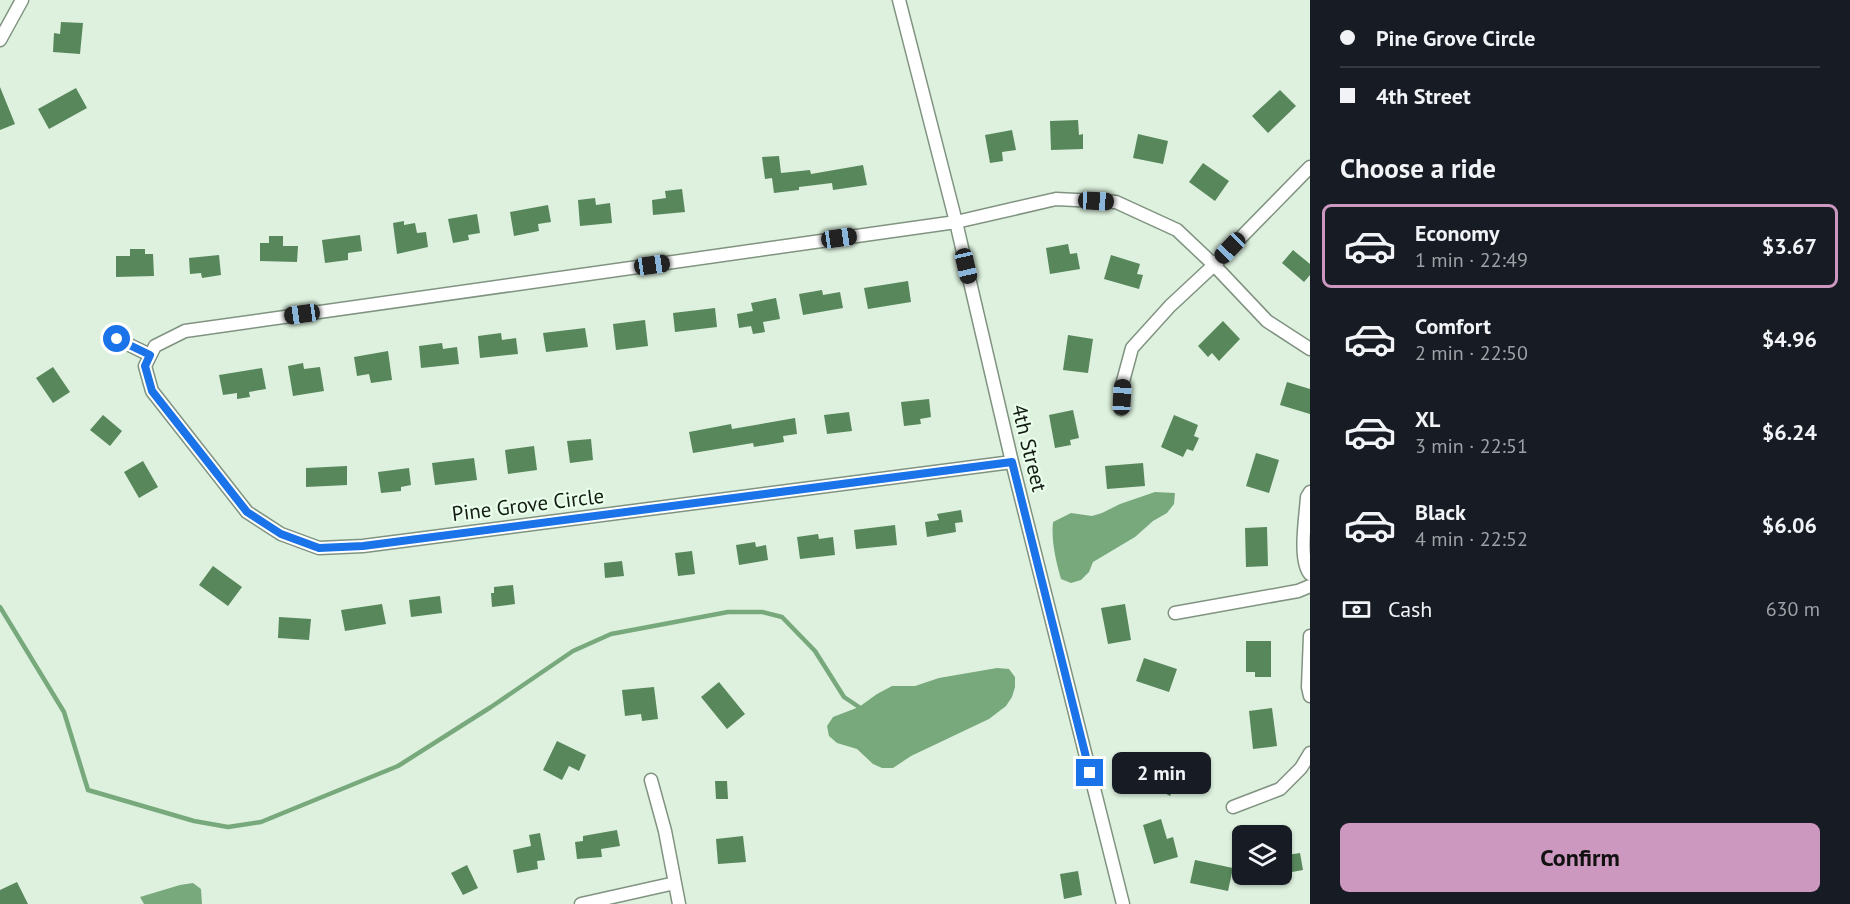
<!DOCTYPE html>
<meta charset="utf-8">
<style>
body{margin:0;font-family:"PT Sans",sans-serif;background:#242831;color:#f1f3f6;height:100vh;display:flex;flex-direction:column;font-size:22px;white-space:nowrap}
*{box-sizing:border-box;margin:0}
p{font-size:20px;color:#9ea1a6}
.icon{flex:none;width:33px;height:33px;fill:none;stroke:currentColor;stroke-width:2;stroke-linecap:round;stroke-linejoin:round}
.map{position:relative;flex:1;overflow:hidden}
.details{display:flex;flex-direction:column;background:#171b24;width:540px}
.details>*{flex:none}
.top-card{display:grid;align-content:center;height:132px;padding:0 30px;background:#171b24}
.controls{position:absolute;left:1232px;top:825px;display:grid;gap:12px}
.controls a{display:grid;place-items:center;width:60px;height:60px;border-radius:9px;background:#171b24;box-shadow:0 2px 4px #0004;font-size:30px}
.end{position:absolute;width:27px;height:27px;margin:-14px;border:8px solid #1a73e8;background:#fff;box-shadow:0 0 0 3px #fff}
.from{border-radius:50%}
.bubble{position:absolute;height:42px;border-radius:9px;background:#171b24;box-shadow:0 2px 4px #0004;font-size:20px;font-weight:600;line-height:42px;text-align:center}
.car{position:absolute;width:18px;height:36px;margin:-18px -9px;border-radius:8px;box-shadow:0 0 4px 2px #0007;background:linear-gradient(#222 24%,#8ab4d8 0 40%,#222 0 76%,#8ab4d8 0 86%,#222 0)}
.top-card b{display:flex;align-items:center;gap:21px;height:57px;font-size:22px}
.top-card b+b{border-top:2px solid #363941}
.top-card i{width:15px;height:15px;background:#f1f3f6}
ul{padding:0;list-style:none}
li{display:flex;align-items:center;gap:18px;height:84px;margin:0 12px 9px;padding:0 18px;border:3px solid transparent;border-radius:9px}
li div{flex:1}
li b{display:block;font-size:22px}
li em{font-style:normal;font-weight:600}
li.current{border-color:#cd98c0}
li>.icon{width:54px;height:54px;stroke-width:1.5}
h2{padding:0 30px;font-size:27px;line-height:72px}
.pay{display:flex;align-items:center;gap:15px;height:66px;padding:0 30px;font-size:22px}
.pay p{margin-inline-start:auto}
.primary-button{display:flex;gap:12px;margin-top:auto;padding:12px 30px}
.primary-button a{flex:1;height:69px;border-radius:9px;background:#cd98c0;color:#111;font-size:24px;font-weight:600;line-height:69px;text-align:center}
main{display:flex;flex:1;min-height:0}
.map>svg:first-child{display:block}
</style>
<main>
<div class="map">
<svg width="1310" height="904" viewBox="0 0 1310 904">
<rect width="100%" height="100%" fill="#ddf1de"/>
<!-- water -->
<path fill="#78a97c" d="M1155,492L1175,493L1174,504L1167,513L1153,521L1135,537L1093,562L1089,572L1081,580L1071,583L1061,579C1056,561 1051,541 1053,522L1071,513L1092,516L1102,513L1120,504Z
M997,668L1009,669L1015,677V687L1012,697L1006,706L989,719L911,756L893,768H882L873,764L857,749L837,743L829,736L827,726L833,717L859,707L877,694L892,686H915L939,678Z
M193,883L201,889L202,904H144L140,897L180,885Z"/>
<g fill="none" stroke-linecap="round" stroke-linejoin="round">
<!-- stream -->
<path stroke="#78a97c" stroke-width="4.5" d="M0,607L64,712L88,790L194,821L228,827L261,822L398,766L491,707L573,651L611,634L728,612H762L782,617L815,651L844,697L859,707"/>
</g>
<!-- building -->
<path fill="#57875b" d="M61,22L83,23L80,54L53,52L54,33L60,34Z
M0,87L15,124L0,130Z
M76,88L87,108L49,129L38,109Z
M1280,90L1296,106L1268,133L1252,116Z
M1078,120L1079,135L1083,134V149L1051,150L1050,121Z
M1012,130L1016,150L1002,152L1003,161L990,163L985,135Z
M1138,134L1168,141L1163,164L1133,158Z
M779,156L781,173L810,170L811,174L863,165L867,185L833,190L832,183L799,187V190L774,193L772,178L765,179L762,157Z
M1203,163L1229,181L1215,201L1189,182Z
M682,189L685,212L653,215L652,200L666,198L665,191Z
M595,198L596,205L610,203L612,223L580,226L578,200Z
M548,205L551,222L538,224L539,231L514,236L510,212Z
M477,214L480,233L468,235L469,240L453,243L448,219Z
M404,221V225L415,223L417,233L426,232L428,247L397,254L393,223Z
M360,235L362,251L348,253V260L325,263L322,240Z
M269,236H283V246H298L297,262L260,261V243H269Z
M1068,244L1070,254L1077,253L1080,269L1050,274L1046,248Z
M130,249H145V254H153L154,276L116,277V256H130Z
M1293,250L1310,264V275L1304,282L1282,263Z
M219,255L221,275L202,278L201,273L190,274L189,258Z
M1111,255L1140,264L1137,274L1143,275L1139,289L1104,279Z
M908,281L911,302L868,309L864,288Z
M822,290L823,295L840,292L843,308L803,315L799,294Z
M776,298L780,319L763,322L765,332L753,334L751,326L739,328L737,314L753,311L751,303Z
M715,308L717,327L675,332L673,313Z
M645,320L648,346L616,350L613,324Z
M1223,321L1240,339L1219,361L1212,353L1208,357L1198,346Z
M585,328L588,347L546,352L543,333Z
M501,333L502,340L516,338L518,354L480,358L478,336Z
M1068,335L1093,339L1088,373L1063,370Z
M442,343L443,349L457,347L459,364L421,368L419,346Z
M388,351L392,380L371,383L369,374L357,376L354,357Z
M303,363L304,369L320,367L324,391L293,396L288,366Z
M53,367L70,392L53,403L36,378Z
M262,368L266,389L249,392L250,397L237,399V393L223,395L219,375Z
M1287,382L1310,389V414L1280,405Z
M929,399L931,417L920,419L921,424L904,426L901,402Z
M1073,410L1079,438L1070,440L1071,445L1055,448L1049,415Z
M849,412L852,431L827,434L824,415Z
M103,415L122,431L110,446L90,430Z
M1174,415L1198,425L1194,436L1199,438L1193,451L1187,449L1183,457L1161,447Z
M795,418L797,434L783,436L784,442L754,447L753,443L693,453L689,432L731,424L732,429Z
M591,439L593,460L570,463L567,441Z
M534,446L537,470L508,474L505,450Z
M1256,453L1279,460L1269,493L1246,486Z
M474,458L477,480L435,485L432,463Z
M143,461L158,487L139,498L124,472Z
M1143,463L1145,486L1107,489L1105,466Z
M347,466V485L306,487V468Z
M409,468L411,485L401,487V491L381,493L378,472Z
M961,510L963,522L955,523L956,532L927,537L925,522L939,520L937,514Z
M895,525L897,545L856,549L854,530Z
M1267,527L1268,566L1246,567L1245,528Z
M818,534L819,539L833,537L835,555L800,559L797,537Z
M755,542L756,547L766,545L768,560L739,565L736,545Z
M692,551L695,574L678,576L675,553Z
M622,561L624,576L605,578L604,563Z
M213,566L242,587L228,606L199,585Z
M513,585L515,604L492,607L491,593H494V587Z
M440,596L442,613L411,617L409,600Z
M382,604L386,624L345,631L341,610Z
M1125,604L1131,640L1108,644L1101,608Z
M279,617L311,619L309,640L278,638Z
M1246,641H1271V677H1255V672H1246Z
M1144,658L1177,669L1169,692L1136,681Z
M719,682L745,714L727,729L701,697Z
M654,687L658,719L642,721L641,714L625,716L622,690Z
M1272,708L1277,746L1253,749L1249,711Z
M557,741L586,755L579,771L569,766L562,780L543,770Z
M1168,755L1186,764L1170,796L1152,786Z
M715,781H727L728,799H716Z
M1161,819L1167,839L1173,837L1178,857L1154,864L1143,825Z
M617,830L620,846L601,849L602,857L577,859L575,842L583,841V836Z
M540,833L545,860L537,861L538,869L517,873L513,850L531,846L529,835Z
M743,836L746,862L718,864L716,839Z
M1300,853L1303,870L1281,874V856Z
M1195,860L1233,868L1228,891L1190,883Z
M467,865L478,888L463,895L451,873Z
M1078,871L1082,895L1064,899L1060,874Z
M17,882L28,904H0V890Z"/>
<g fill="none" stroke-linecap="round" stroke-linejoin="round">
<!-- street casing -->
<g stroke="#809381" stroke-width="15">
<path id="street" d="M899,0L956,222L1012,462L1123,904
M0,40L22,0
M117,339L150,355
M1121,409L1122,385L1132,348L1170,306L1214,265L1310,167
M1012,462L363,546L319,548L281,534L247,512L152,391L145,366L155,346L185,331L956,222L1056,199L1116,202L1177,230L1214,265L1267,321L1310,349
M1310,492L1307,497C1306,516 1298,559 1310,574
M1175,613L1298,591L1310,586
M1310,636L1308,687L1310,696
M651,780L665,831L679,904
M1233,807L1280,789L1301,768L1310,753
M581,904L675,883"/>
</g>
<!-- street -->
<use href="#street" stroke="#fff" stroke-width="12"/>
</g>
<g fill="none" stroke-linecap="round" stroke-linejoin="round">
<!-- route -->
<path stroke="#1a73e8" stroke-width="8" d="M117,339L150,355L145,366L152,391L247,512L281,534L319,548L363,546L1012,462L1090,773"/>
</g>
<g text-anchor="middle" stroke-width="4.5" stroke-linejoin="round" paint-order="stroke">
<!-- street labels -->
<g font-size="21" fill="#141b14" stroke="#eaffeb">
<text transform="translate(1029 448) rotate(76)" y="7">4th Street</text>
<text transform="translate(528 505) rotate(-7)" y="7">Pine Grove Circle</text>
</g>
</g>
</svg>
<div class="controls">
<a><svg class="icon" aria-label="layers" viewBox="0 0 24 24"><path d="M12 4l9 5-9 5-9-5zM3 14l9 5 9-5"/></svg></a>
</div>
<i class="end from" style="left:117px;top:339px"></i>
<i class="end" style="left:1090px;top:773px"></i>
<div class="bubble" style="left:1112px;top:752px;width:99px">2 min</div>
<i class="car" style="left:1096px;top:201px;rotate:93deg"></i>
<i class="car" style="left:839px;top:238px;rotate:82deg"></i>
<i class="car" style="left:1230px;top:248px;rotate:224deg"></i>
<i class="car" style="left:652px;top:265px;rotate:82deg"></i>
<i class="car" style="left:966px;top:266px;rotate:167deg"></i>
<i class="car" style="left:302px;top:314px;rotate:262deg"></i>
<i class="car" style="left:1122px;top:397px;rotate:3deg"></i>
</div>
<section class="details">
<div class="top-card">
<b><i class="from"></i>Pine Grove Circle</b>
<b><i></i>4th Street</b>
</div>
<h2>Choose a ride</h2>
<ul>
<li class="current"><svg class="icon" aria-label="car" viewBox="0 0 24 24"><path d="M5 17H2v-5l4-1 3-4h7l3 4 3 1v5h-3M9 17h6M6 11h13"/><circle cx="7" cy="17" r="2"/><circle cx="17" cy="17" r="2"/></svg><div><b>Economy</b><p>1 min · 22:49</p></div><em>$3.67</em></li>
<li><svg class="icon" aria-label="car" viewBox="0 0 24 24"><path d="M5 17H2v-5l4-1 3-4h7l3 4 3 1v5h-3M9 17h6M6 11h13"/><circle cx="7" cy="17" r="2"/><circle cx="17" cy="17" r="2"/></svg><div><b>Comfort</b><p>2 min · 22:50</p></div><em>$4.96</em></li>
<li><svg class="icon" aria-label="car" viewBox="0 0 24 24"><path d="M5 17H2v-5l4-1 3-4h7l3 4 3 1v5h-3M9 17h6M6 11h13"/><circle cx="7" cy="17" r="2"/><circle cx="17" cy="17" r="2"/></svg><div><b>XL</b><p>3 min · 22:51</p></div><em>$6.24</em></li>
<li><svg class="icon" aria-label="car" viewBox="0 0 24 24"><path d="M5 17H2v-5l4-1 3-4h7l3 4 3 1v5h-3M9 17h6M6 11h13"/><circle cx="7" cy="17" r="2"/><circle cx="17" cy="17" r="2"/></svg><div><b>Black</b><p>4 min · 22:52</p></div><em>$6.06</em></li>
</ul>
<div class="pay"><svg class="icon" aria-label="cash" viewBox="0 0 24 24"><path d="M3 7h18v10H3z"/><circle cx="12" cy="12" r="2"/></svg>Cash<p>630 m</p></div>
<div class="primary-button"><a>Confirm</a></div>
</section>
</main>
